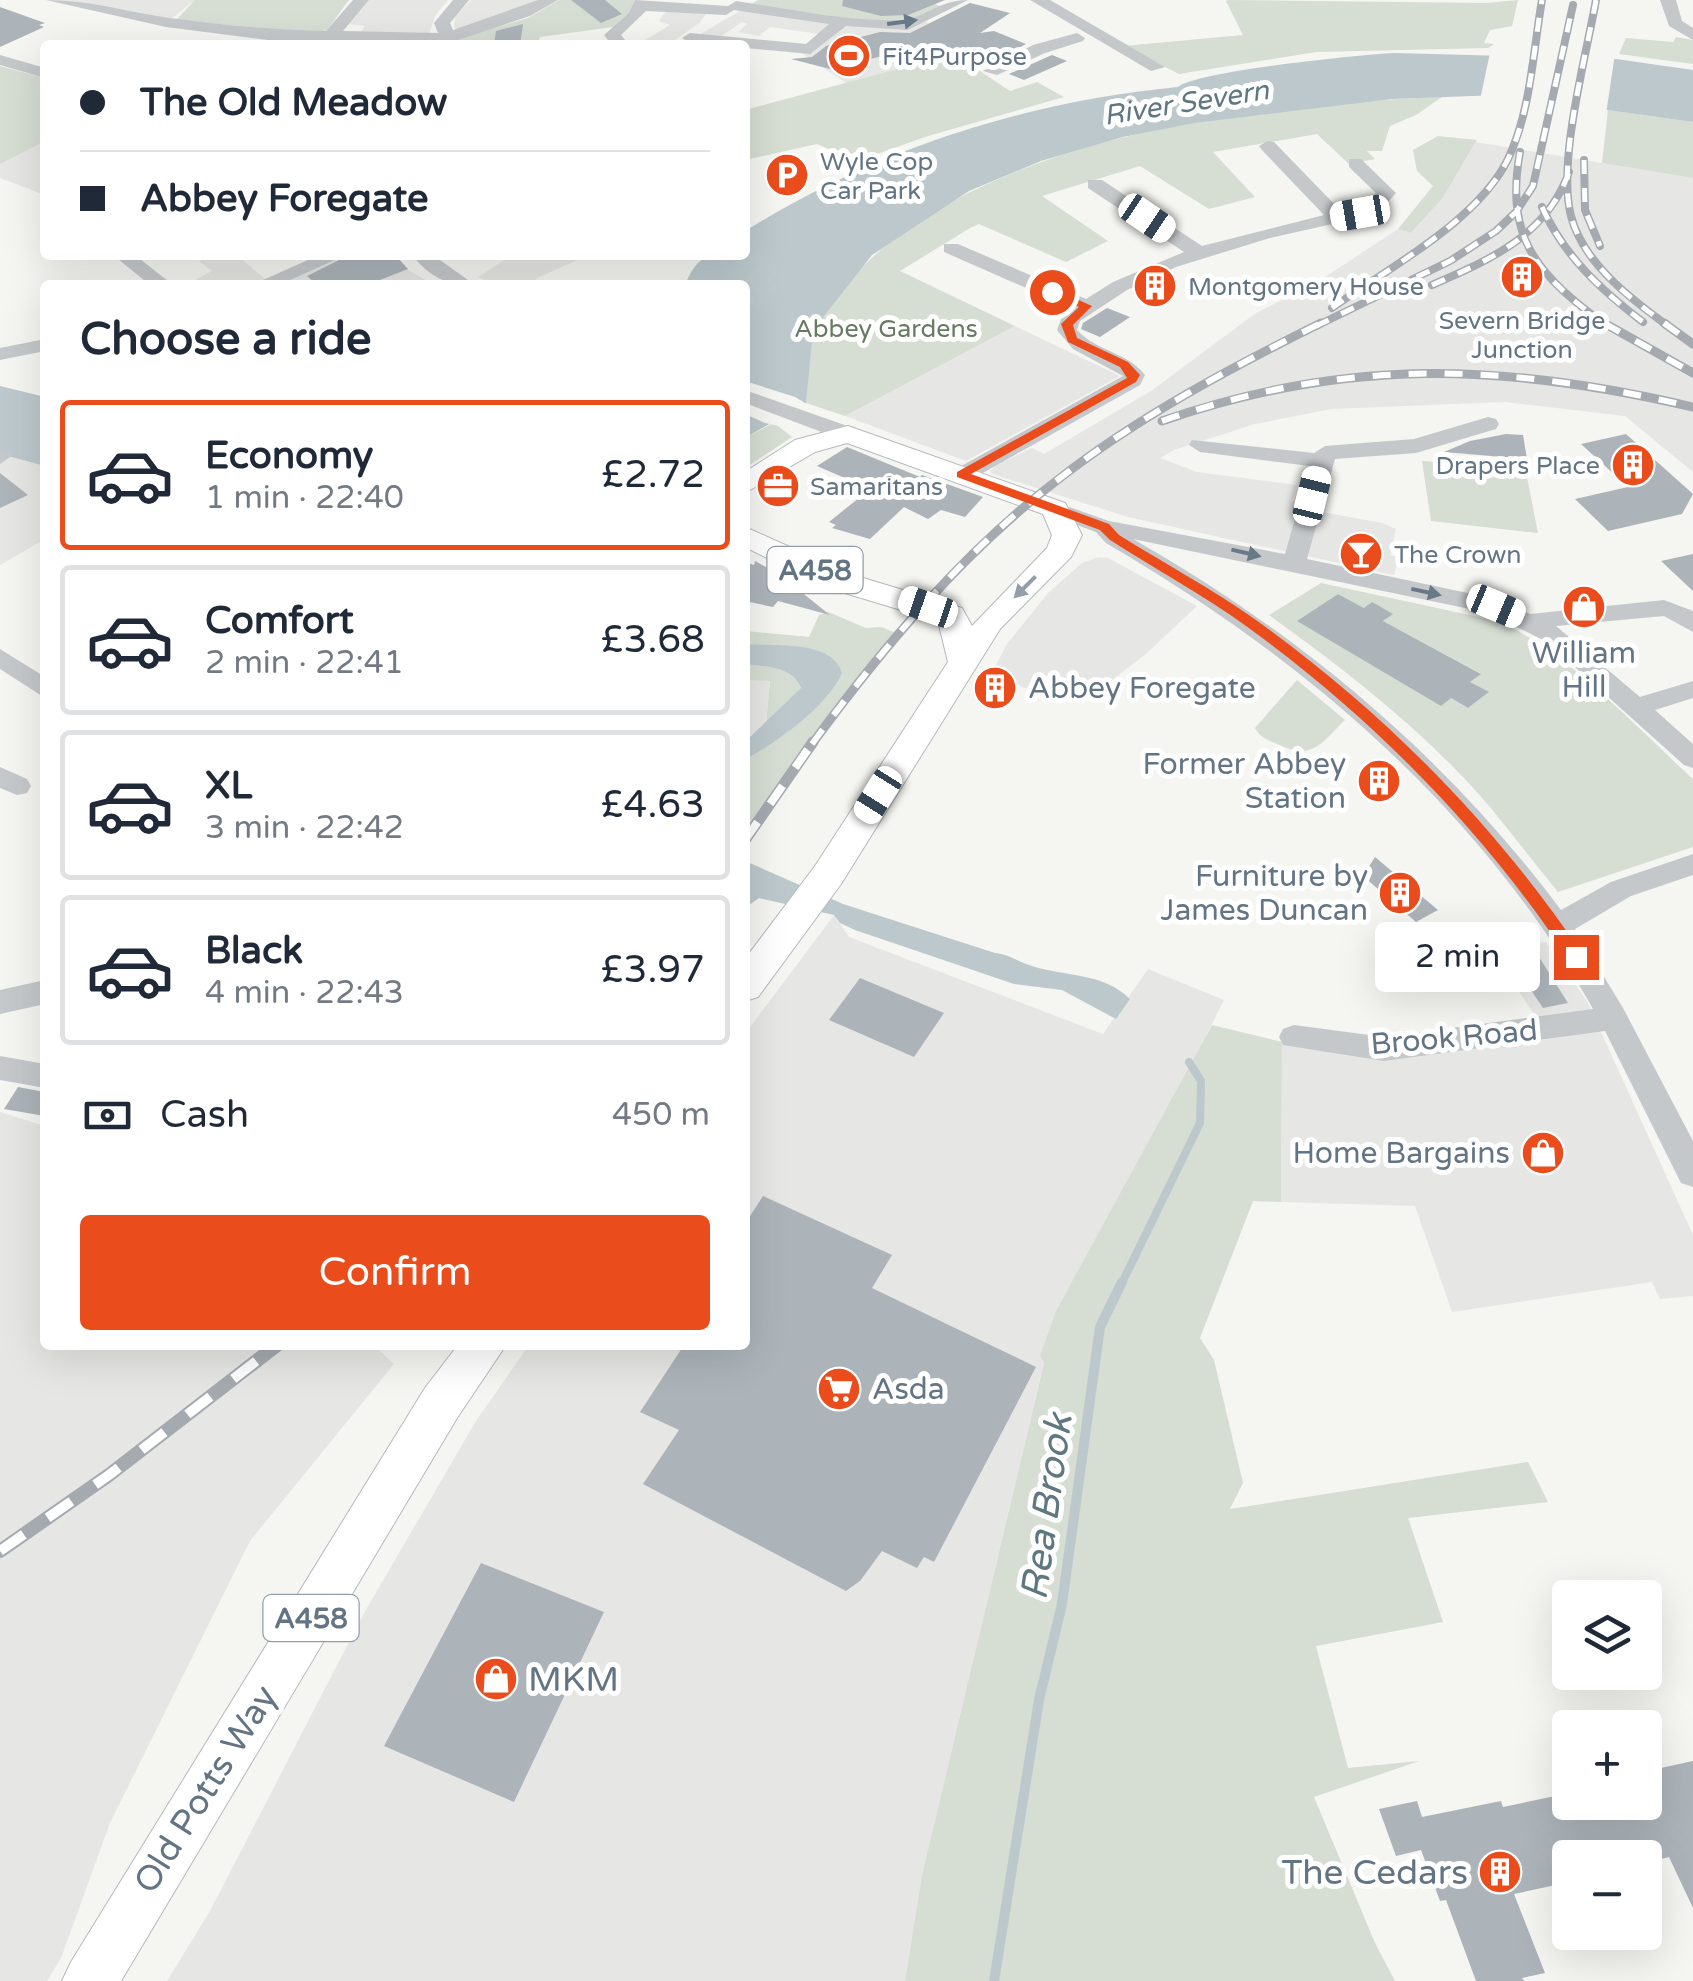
<!DOCTYPE html>
<meta charset="utf-8">
<style>
body{margin:0;font-family:"Varela Round",sans-serif;background:#f6f6f7;color:#1f2937;height:100vh;display:flex;flex-direction:column;font-size:38px;white-space:nowrap}
*{box-sizing:border-box;margin:0}
p{font-size:32px;color:#747a83}
.icon{flex:none;width:55px;height:55px;fill:none;stroke:currentColor;stroke-width:2;stroke-linecap:round;stroke-linejoin:round}
.map{position:relative;flex:1;overflow:hidden}
.panel{position:absolute;left:40px;top:280px;width:710px;height:1070px;display:flex;flex-direction:column;background:#fff;border-radius:10px;box-shadow:0 10px 40px #0002}
.panel>*{flex:none}
.top-card{position:absolute;left:40px;top:40px;width:710px;height:220px;border-radius:10px;box-shadow:0 10px 40px #0002;display:grid;align-content:center;height:220px;padding:0 40px;background:#fff}
.controls{position:absolute;left:1552px;top:1580px;display:grid;gap:20px}
.controls a{display:grid;place-items:center;width:110px;height:110px;border-radius:10px;background:#fff;box-shadow:0 10px 40px #0002;font-size:50px}
.end{position:absolute;width:45px;height:45px;margin:-22px;border:12px solid #eb4c1c;background:#fff;box-shadow:0 0 0 5px #fff}
.from{border-radius:50%}
.bubble{position:absolute;height:70px;border-radius:10px;background:#fff;box-shadow:0 10px 40px #0002;font-size:32px;font-weight:600;line-height:70px;text-align:center}
.car{position:absolute;width:30px;height:60px;margin:-30px -15px;border-radius:12px;box-shadow:0 0 8px 2px #0007;background:linear-gradient(#fff 24%,#345 0 40%,#fff 0 76%,#345 0 86%,#fff 0)}
.top-card b{display:flex;align-items:center;gap:35px;height:95px;font-size:38px}
.top-card b+b{border-top:2px solid #e0e1e3}
.top-card i{width:25px;height:25px;background:#1f2937}
ul{padding:0;list-style:none}
li{display:flex;align-items:center;gap:30px;height:150px;margin:0 20px 15px;padding:0 20px;border:5px solid #e0e1e3;border-radius:10px}
li div{flex:1}
li b{display:block;font-size:38px}
li em{font-style:normal;font-weight:600}
li.on{border-color:#eb4c1c}
li>.icon{width:90px;height:90px;stroke-width:1.5}
h2{padding:0 40px;font-size:45px;line-height:120px}
.pay{display:flex;align-items:center;gap:25px;height:110px;padding:0 40px;font-size:38px}
.pay p{margin-inline-start:auto}
.cta{display:flex;gap:20px;margin-top:auto;padding:20px 40px}
.cta a{flex:1;height:115px;border-radius:10px;background:#eb4c1c;color:#fff;font-size:40px;font-weight:600;line-height:115px;text-align:center}
.map>svg:first-child{display:block}
</style>
<div class="map">
<svg width="1693" height="1981" viewBox="0 0 1693 1981">
<rect width="100%" height="100%" fill="#f5f5f1"/>
<!-- built -->
<path fill="#e6e7e5" d="M61,0H195L170,20Z
M369,0H448L435,16L428,37L358,36L365,26L349,24Z
M471,0H543L459,30L454,28L455,16Z
M743,9L907,26L925,21L960,43L937,52L942,56L846,83L800,52L819,34L770,27L759,36L738,32L747,24L742,22L717,39L697,36Z
M666,11L707,13L699,23L668,45H637L670,25L659,21Z
M0,86L45,101V195L0,178Z
M1476,142L1693,178V472L1625,416L1504,402L1332,409L1255,424L1174,450L1160,458L1197,472L1297,485L1292,501L1306,503V509L1382,523L1396,529L1390,555L1399,557L1394,575L1128,517L992,474L990,471L997,465L1032,448L1044,454L1151,391L1256,313L1316,283L1398,229L1411,233L1442,199Z
M216,255H237L266,280L331,255H396L408,270L434,285H185L212,271L199,261Z
M512,255H589L537,278L530,285H494L478,277Z
M1015,326L1120,376L966,461L845,416Z
M0,454L45,466V539L0,565Z
M1099,557L1108,558L1197,606L1146,654L1094,694L1042,674L1034,687L1024,688L994,669L1007,644L1048,593L1082,563Z
M745,680H770L766,725L745,742Z
M834,915L849,937L1103,1034L1148,969L1224,1000L1179,1089L1056,1311L1040,1355L1044,1362L922,1875L905,1981H167L210,1911L364,1613L476,1421L529,1345H745V1034Z
M1546,942L1587,1001L1693,1235V1296L1660,1299L1652,1282L1452,1312L1415,1206L1281,1202L1282,1042L1390,1053L1551,1039L1490,949Z
M0,1112L45,1126V1345H374L394,1364L250,1541L110,1823L61,1958L47,1981H0Z"/>
<!-- green -->
<path fill="#d6ddd2" fill-rule="evenodd" d="M195,0H349L327,30L315,33L176,20Z
M559,0H635L631,14L620,26L540,37L538,43L529,45H462L459,38L528,18Z
M758,0H926L944,8L907,24L843,20L750,5Z
M1229,0L1486,3L1518,0L1512,26L1490,30L1484,43L1494,44L1488,48L1316,52L1179,74L1124,46L1243,35L1226,1Z
M1676,37L1693,40V64L1619,54L1626,38L1673,42Z
M947,49L1010,91L1037,82L1064,97L928,136L857,161L817,144L745,160V110L941,57L936,52Z
M0,66L45,78V141L0,164Z
M1442,97L1416,115L1390,126L1382,151H1367L1375,159L1349,164L1317,134L1213,152L1255,197L1209,209L1140,166L1042,196L1108,241L1066,262L979,224L970,228L900,271L1015,326L845,416L806,403C808,382 805,345 815,327C924,141 1247,104 1442,97Z
M1608,110L1693,122V178L1602,163Z
M1438,136L1477,140L1442,199L1411,233L1398,229L1433,186L1417,171L1413,150Z
M774,423L792,437L745,468V438Z
M1422,461L1525,467L1538,533L1431,521Z
M1321,583L1493,620C1558,642 1640,731 1693,779V847L1558,892C1535,864 1513,835 1490,807C1427,733 1348,672 1269,615ZM1338,594L1364,608L1392,614L1383,621L1480,673L1470,682L1488,693L1468,708L1451,698L1440,705L1298,621Z
M828,612L866,628L882,627L895,633L838,703L745,832V760L818,705L820,651L745,644V631L809,637L819,615Z
M745,664C766,667 792,666 801,688L766,725L770,681L745,680Z
M1297,680L1345,720C1323,741 1314,760 1282,746C1270,741 1261,739 1255,728Z
M1212,1025L1282,1042L1281,1202L1253,1201L1200,1338L1214,1360L1243,1483L1230,1509L1528,1462L1548,1502L1408,1518L1443,1622L1316,1646L1348,1768L1419,1761L1314,1797L1375,1943L1395,1981H905L922,1875L1044,1363L1040,1355L1056,1311Z"/>
<!-- water -->
<path fill="#bcc8cc" d="M1394,53L1616,59L1693,70V122L1500,95L1392,99L1194,123L1123,137L1041,161L969,191L872,255L813,330L806,403L745,438V285H685C700,250 710,255 745,255V231C877,149 1024,102 1178,87C1198,71 1358,55 1394,53Z
M0,386L45,397V466L0,454Z
M745,644C774,647 832,639 842,673C825,709 779,740 745,760V742L801,688C792,666 766,667 745,664Z
M745,861L843,904L995,953C1011,955 1018,962 1032,966C1066,977 1102,972 1130,999L1116,1019L1062,990L1014,984L855,930L840,923L834,915L759,898L745,908Z"/>
<!-- pier -->
<path fill="#f5f5f1" d="M1491,48L1615,54L1606,114L1480,100Z
M745,381L795,397L810,406L779,426L765,423L745,414Z"/>
<g fill="none" stroke-linecap="round" stroke-linejoin="round">
<!-- stream-far1 -->
<path stroke="#bcc8cc" stroke-width="8" d="M1121,1285L1200,1123L1201,1081L1189,1062"/>
<!-- stream -->
<path stroke="#bcc8cc" stroke-width="10" d="M994,1981L1039,1700L1062,1604L1100,1327L1122,1282"/>
</g>
<!-- building -->
<path fill="#acb4b9" d="M571,0H605L622,14L601,23Z
M843,0H945L908,15L881,16L842,6Z
M970,3L1010,13L980,33L994,31L1026,44L987,65L935,43L830,69L791,59L812,57L826,46L880,32L910,33Z
M0,7L45,23L39,25L44,27L0,47Z
M523,24L520,45H494L496,31Z
M1052,55L1067,61L1024,80L1009,74Z
M349,255H395L408,269L367,285H317L307,276Z
M1107,308L1130,317L1100,337L1081,329L1083,323Z
M1506,434L1523,435L1527,459L1444,452L1470,441Z
M1626,434L1693,494L1682,514L1608,531L1575,499L1628,487L1581,444Z
M847,447L920,477L922,475L983,497L965,517L941,510L928,519L904,507L870,539L832,528L836,525L829,522L870,489L817,466Z
M0,473L28,495L0,508Z
M1693,554V591L1661,561Z
M755,561L780,575L830,615L778,601L773,607L745,601V562L754,565Z
M1338,594L1364,608L1372,602L1393,614L1383,621L1481,674L1470,682L1489,692L1468,708L1451,698L1441,706L1297,621Z
M994,669L1015,682L995,698L978,693Z
M1375,857L1438,910L1416,922L1363,876Z
M1523,934L1529,941L1568,1003L1543,1008L1498,941Z
M860,978L944,1013L914,1057L829,1020Z
M18,1087L45,1092V1116L4,1109Z
M763,1196L892,1255L872,1288L1036,1367L934,1562L924,1557L917,1568L882,1551L860,1581L846,1591L643,1484L679,1430L640,1412L684,1345H745V1224Z
M481,1563L604,1612L514,1802L384,1746Z
M1693,1761V1908L1669,1857L1645,1863V1858H1570V1882L1514,1894L1545,1973L1522,1978L1524,1981H1476L1446,1900L1440,1901L1421,1850L1396,1856L1379,1809L1417,1801L1422,1817L1501,1801L1503,1807L1570,1793V1802H1645V1777L1658,1775L1656,1769Z"/>
<g fill="none" stroke-linecap="round" stroke-linejoin="round">
<!-- major casing -->
<g stroke="#b5b9bd" stroke-width="2">
<path id="major" d="M848,426L1065,503L1082,535L1071,557L1000,629L841,884L758,997L745,1001V959L815,866L948,662L938,621L828,588L745,547V527L850,574L962,608L972,626L1047,548L1052,535L1043,514L847,443L815,452L745,493V472L795,440Z
M458,1345H506L457,1418L121,1981H62L71,1962L425,1388Z"/>
</g>
<!-- minor -->
<path fill="#c5c8cb" fill-rule="evenodd" d="M46,0C89,0 128,12 170,18C222,25 274,30 326,31L353,0H369L343,31L438,33L434,23L453,0H469L450,23L453,30L538,0H558L530,16L458,40L460,45L268,40L166,27Z
M635,0L728,6L736,1C790,9 847,22 901,20C924,19 938,0 968,0L908,30L846,26L810,54L690,43L682,38L690,33L806,44L829,24L734,10L726,15L646,11L621,35L625,40H641L643,45H612L604,35L629,13Z
M1030,0H1050L1165,67L1151,71Z
M1660,0H1676L1682,21L1693,28V40L1669,26Z
M1077,33L1085,38L1083,41L1045,53L997,75L983,71L1033,45Z
M0,55L45,68V78L0,65Z
M1268,141L1274,142L1341,211L1363,206L1376,193L1349,167V159H1361L1396,193L1377,214L1270,238L1176,267L1127,290L1080,321L1077,330C1096,351 1127,352 1145,375L1140,385L970,480H954L951,475L954,470L1123,376L1073,349L1057,330L1063,314L1072,308L944,252V244H958L1086,299L1113,282L1184,252L1088,188V180H1102L1202,246L1324,215L1262,150L1259,146Z
M113,255H135L173,285H150Z
M319,255H346L279,285H252Z
M412,255H433L475,285C446,285 431,278 412,255Z
M45,339V351L0,360V348Z
M745,390L856,429L859,434L848,441L840,439L745,403Z
M1488,417L1496,419L1499,424L1496,429L1416,453L1335,459L1307,559L1496,599L1530,614L1664,600L1693,611V632L1664,616L1556,626L1640,697L1693,681V698L1655,710L1693,744V768L1684,765L1547,642L1489,613L1133,539C1300,634 1446,756 1561,910L1611,882L1693,854V875L1631,896L1575,929L1623,1008L1693,1141V1187L1681,1183L1605,1031L1384,1061L1283,1045L1279,1037L1283,1029L1294,1025L1384,1037L1593,1009C1480,808 1303,658 1106,543L1096,532L1047,514L1043,509L1055,502L1109,521L1285,554L1310,466L1200,452L1189,445L1192,440L1314,453L1325,446L1414,439Z
M0,449L13,455L0,464Z
M0,649L45,677V698L0,669Z
M0,767L27,779L31,786L27,793L17,795L0,788Z
M45,980V1004L0,1014V990Z
M0,1056L45,1064V1088L0,1080Z"/>
<!-- major -->
<use href="#major" fill="#fff" fill-rule="evenodd"/>
<!-- rail-far3 casing -->
<g stroke="#a4aab0" stroke-width="8">
<path id="rail-far3" d="M1596,0C1586,57 1557,162 1571,216C1583,263 1631,299 1668,326
M1520,152C1504,240 1539,276 1607,326
M1584,160L1585,210L1600,246
M1542,207C1564,256 1601,290 1643,322
M1432,285C1490,260 1547,235 1569,172
M1332,308C1387,269 1478,221 1508,159C1531,111 1533,51 1542,0
M1316,326L1450,261L1496,231L1516,212L1533,186L1573,5"/>
</g>
<!-- rail-far2 casing -->
<g stroke="#a4aab0" stroke-width="9">
<path id="rail-far2" d="M1604,323L1693,373
M1664,323L1693,344
M1162,421C1347,357 1504,363 1693,407
M812,744C883,647 963,552 1060,478C1140,416 1230,368 1321,323"/>
</g>
<!-- rail-far1 casing -->
<g stroke="#a4aab0" stroke-width="11">
<path id="rail-far1" d="M745,840L813,742"/>
</g>
<!-- rail casing -->
<g stroke="#a4aab0" stroke-width="14">
<path id="rail" d="M0,1551L109,1475L277,1345"/>
</g>
<!-- rail-far3 -->
<use href="#rail-far3" stroke="#fff" stroke-width="5" stroke-dasharray="14" stroke-linecap="butt"/>
<!-- rail-far2 -->
<use href="#rail-far2" stroke="#fff" stroke-width="6" stroke-dasharray="18" stroke-linecap="butt"/>
<!-- rail-far1 -->
<use href="#rail-far1" stroke="#fff" stroke-width="8" stroke-dasharray="22" stroke-linecap="butt"/>
<!-- rail -->
<use href="#rail" stroke="#fff" stroke-width="10" stroke-dasharray="29" stroke-linecap="butt"/>
</g>
<!-- one-way arrows -->
<defs><path id="oneway-solid" d="M-6-.8H1V-3.2L6.5 0L1 3.2V.8H-6Z" transform="scale(2.5)"/></defs>
<g fill="#687988">
<use href="#oneway-solid" transform="translate(902 22) rotate(-8)"/>
<use href="#oneway-solid" transform="translate(1246 553) rotate(13)"/>
<use href="#oneway-solid" transform="translate(1426 592) rotate(12)"/>
</g>
<use fill="#929ea9" href="#oneway-solid" transform="translate(1025 587) rotate(135)"/>
<!-- route -->
<path fill="#eb4c1c" d="M1052,288L1092,306L1073,325L1077,338L1128,362L1140,375L1136,382L971,474L1109,524L1119,535C1164,563 1212,589 1256,620C1384,712 1493,822 1581,952V961H1570C1483,830 1374,719 1246,626C1203,595 1155,569 1110,540L1100,530L957,477V472L1127,378L1120,367L1068,342L1061,324L1079,307L1049,294Z"/>
<!-- icons -->
<defs>
<g id="stadium-disc" transform="scale(2.25)"><circle r="9.5" fill="#eb4c1c" stroke="#fff"/><path d="M0-5a6.5 5 0 1 0 0 10a6.5 5 0 1 0 0-10ZM-3.5-1.8h7v3.6h-7Z" fill="#fff"/></g>
<g id="parking-disc" transform="scale(2.25)"><circle r="9.5" fill="#eb4c1c" stroke="#fff"/><path d="M-3.5-5.5H1a3.5 3.5 0 0 1 0 7H-1V5.5H-3.5ZM-1-3.4V-.6H.8a1.4 1.4 0 0 0 0-2.8Z" fill="#fff"/></g>
<g id="building-disc" transform="scale(2.25)"><circle r="9.5" fill="#eb4c1c" stroke="#fff"/><path d="M-4-6H4V6H1V3H-1V6H-4ZM-2.5-4.3h1.7v1.8h-1.7ZM.8-4.3h1.7v1.8H.8ZM-2.5-1h1.7V.8h-1.7ZM.8-1h1.7V.8H.8Z" fill="#fff"/></g>
<g id="office-disc" transform="scale(2.25)"><circle r="9.5" fill="#eb4c1c" stroke="#fff"/><path d="M-6-3h4V-5.5h4V-3h4V5H-6ZM-1-4.5V-3h2v-1.5ZM-6 0V1H6V0Z" fill="#fff"/></g>
<g id="bar-disc" transform="scale(2.25)"><circle r="9.5" fill="#eb4c1c" stroke="#fff"/><path d="M-6-5H6L.8 .8V4.5H3.5V6h-7V4.5H-.8V.8Z" fill="#fff"/></g>
<g id="shop-disc" transform="scale(2.25)"><circle r="9.5" fill="#eb4c1c" stroke="#fff"/><path d="M-5-2.5h2.3a2.7 3.5 0 0 1 5.4 0H5L5.5 6h-11ZM-1.5-2.5h3a1.5 2.3 0 0 0-3 0Z" fill="#fff"/></g>
<g id="supermarket-disc" transform="scale(2.25)"><circle r="9.5" fill="#eb4c1c" stroke="#fff"/><path d="M-6-5.5h2.5l.6 2H6L4.5 2H-2.5L-4.4-4H-6ZM-1.5 3.2a1.3 1.3 0 1 0 .1 0ZM3 3.2a1.3 1.3 0 1 0 .1 0Z" fill="#fff"/></g>
</defs>
<g fill-rule="evenodd">
<use href="#stadium-disc" x="849" y="56"/>
<use href="#parking-disc" x="787" y="175"/>
<use href="#building-disc" x="1522" y="277"/>
<use href="#building-disc" x="1155" y="286"/>
<use href="#building-disc" x="1633" y="465"/>
<use href="#office-disc" x="778" y="486"/>
<use href="#bar-disc" x="1361" y="554"/>
<use href="#shop-disc" x="1584" y="607"/>
<use href="#building-disc" x="995" y="688"/>
<use href="#building-disc" x="1379" y="781"/>
<use href="#building-disc" x="1400" y="893"/>
<use href="#shop-disc" x="1543" y="1153"/>
<use href="#supermarket-disc" x="839" y="1389"/>
<use href="#shop-disc" x="496" y="1679"/>
<use href="#building-disc" x="1500" y="1872"/>
</g>
<g text-anchor="middle" stroke-width="10" stroke-linejoin="round" paint-order="stroke">
<!-- far-poi labels -->
<g font-size="25" fill="#637584" stroke="#fff" text-anchor="start">
<text x="882" y="65">Fit4Purpose</text>
<text x="820" y="170">Wyle Cop<tspan x="820" dy="29">Car Park</tspan></text>
<text x="1188" y="295">Montgomery House</text>
<text x="1522" y="329" text-anchor="middle">Severn Bridge<tspan x="1522" dy="29">Junction</tspan></text>
<text x="1600" y="474" text-anchor="end">Drapers Place</text>
<text x="810" y="495">Samaritans</text>
<text x="1394" y="563">The Crown</text>
</g>
<!-- far-park labels -->
<g font-size="25" fill="#677b62" stroke="#fff">
<text x="886" y="337">Abbey Gardens</text>
</g>
<!-- far-water labels -->
<g font-size="28" font-style="italic" fill="#5f7781" stroke="#fff">
<text transform="translate(1186 102) rotate(-9)" y="10">River Severn</text>
</g>
<!-- shield labels -->
<g fill="#fff" stroke="#929ea9" stroke-width="2.5">
<rect x="767.5" y="547" width="95" height="46" rx="8"/>
<rect x="263.5" y="1595" width="95" height="46" rx="8"/>
</g>
<g font-size="28" font-weight="bold" fill="#637584">
<text x="815" y="580">A458</text>
<text x="311" y="1628">A458</text>
</g>
<!-- poi labels -->
<g font-size="30" fill="#637584" stroke="#fff" text-anchor="end">
<text x="1584" y="663" text-anchor="middle">William<tspan x="1584" dy="34">Hill</tspan></text>
<text x="1028" y="698" text-anchor="start">Abbey Foregate</text>
<text x="1346" y="774">Former Abbey<tspan x="1346" dy="34">Station</tspan></text>
<text x="1368" y="886">Furniture by<tspan x="1368" dy="34">James Duncan</tspan></text>
<text x="1510" y="1163">Home Bargains</text>
<text x="872" y="1399" text-anchor="start">Asda</text>
</g>
<!-- street labels -->
<g font-size="30" fill="#637584" stroke="#fff">
<text transform="translate(1454 1037) rotate(-5)" y="10">Brook Road</text>
</g>
<!-- near-poi labels -->
<g font-size="35" fill="#637584" stroke="#fff" text-anchor="start">
<text x="528" y="1691">MKM</text>
<text x="1468" y="1884" text-anchor="end">The Cedars</text>
</g>
<!-- near-street labels -->
<g font-size="35" fill="#637584" stroke="#fff">
<text transform="translate(205 1789) rotate(-58)" y="12">Old Potts Way</text>
</g>
<!-- near-water labels -->
<g font-size="38" font-style="italic" fill="#5f7781" stroke="#fff">
<text transform="translate(1046 1507) rotate(-82)" y="13">Rea Brook</text>
</g>
</g>
</svg>
<div class="controls">
<a><svg class="icon" aria-label="layers" viewBox="0 0 24 24"><path d="M12 4l9 5-9 5-9-5zM3 14l9 5 9-5"/></svg></a>
<a>+</a>
<a>−</a>
</div>
<i class="end from" style="left:1052px;top:292px"></i>
<i class="end" style="left:1576px;top:957px"></i>
<div class="bubble" style="left:1375px;top:922px;width:165px">2 min</div>
<i class="car" style="left:1360px;top:213px;rotate:260deg"></i>
<i class="car" style="left:1147px;top:218px;rotate:124deg"></i>
<i class="car" style="left:1312px;top:496px;rotate:14deg"></i>
<i class="car" style="left:1496px;top:606px;rotate:113deg"></i>
<i class="car" style="left:928px;top:607px;rotate:289deg"></i>
<i class="car" style="left:878px;top:795px;rotate:212deg"></i>
<div class="top-card">
<b><i class="from"></i>The Old Meadow</b>
<b><i></i>Abbey Foregate</b>
</div>
<section class="panel">
<h2>Choose a ride</h2>
<ul>
<li class="on"><svg class="icon" aria-label="car" viewBox="0 0 24 24"><path d="M5 17H2v-5l4-1 3-4h7l3 4 3 1v5h-3M9 17h6M6 11h13"/><circle cx="7" cy="17" r="2"/><circle cx="17" cy="17" r="2"/></svg><div><b>Economy</b><p>1 min · 22:40</p></div><em>£2.72</em></li>
<li><svg class="icon" aria-label="car" viewBox="0 0 24 24"><path d="M5 17H2v-5l4-1 3-4h7l3 4 3 1v5h-3M9 17h6M6 11h13"/><circle cx="7" cy="17" r="2"/><circle cx="17" cy="17" r="2"/></svg><div><b>Comfort</b><p>2 min · 22:41</p></div><em>£3.68</em></li>
<li><svg class="icon" aria-label="car" viewBox="0 0 24 24"><path d="M5 17H2v-5l4-1 3-4h7l3 4 3 1v5h-3M9 17h6M6 11h13"/><circle cx="7" cy="17" r="2"/><circle cx="17" cy="17" r="2"/></svg><div><b>XL</b><p>3 min · 22:42</p></div><em>£4.63</em></li>
<li><svg class="icon" aria-label="car" viewBox="0 0 24 24"><path d="M5 17H2v-5l4-1 3-4h7l3 4 3 1v5h-3M9 17h6M6 11h13"/><circle cx="7" cy="17" r="2"/><circle cx="17" cy="17" r="2"/></svg><div><b>Black</b><p>4 min · 22:43</p></div><em>£3.97</em></li>
</ul>
<div class="pay"><svg class="icon" aria-label="cash" viewBox="0 0 24 24"><path d="M3 7h18v10H3z"/><circle cx="12" cy="12" r="2"/></svg>Cash<p>450 m</p></div>
<div class="cta"><a>Confirm</a></div>
</section>
</div>
